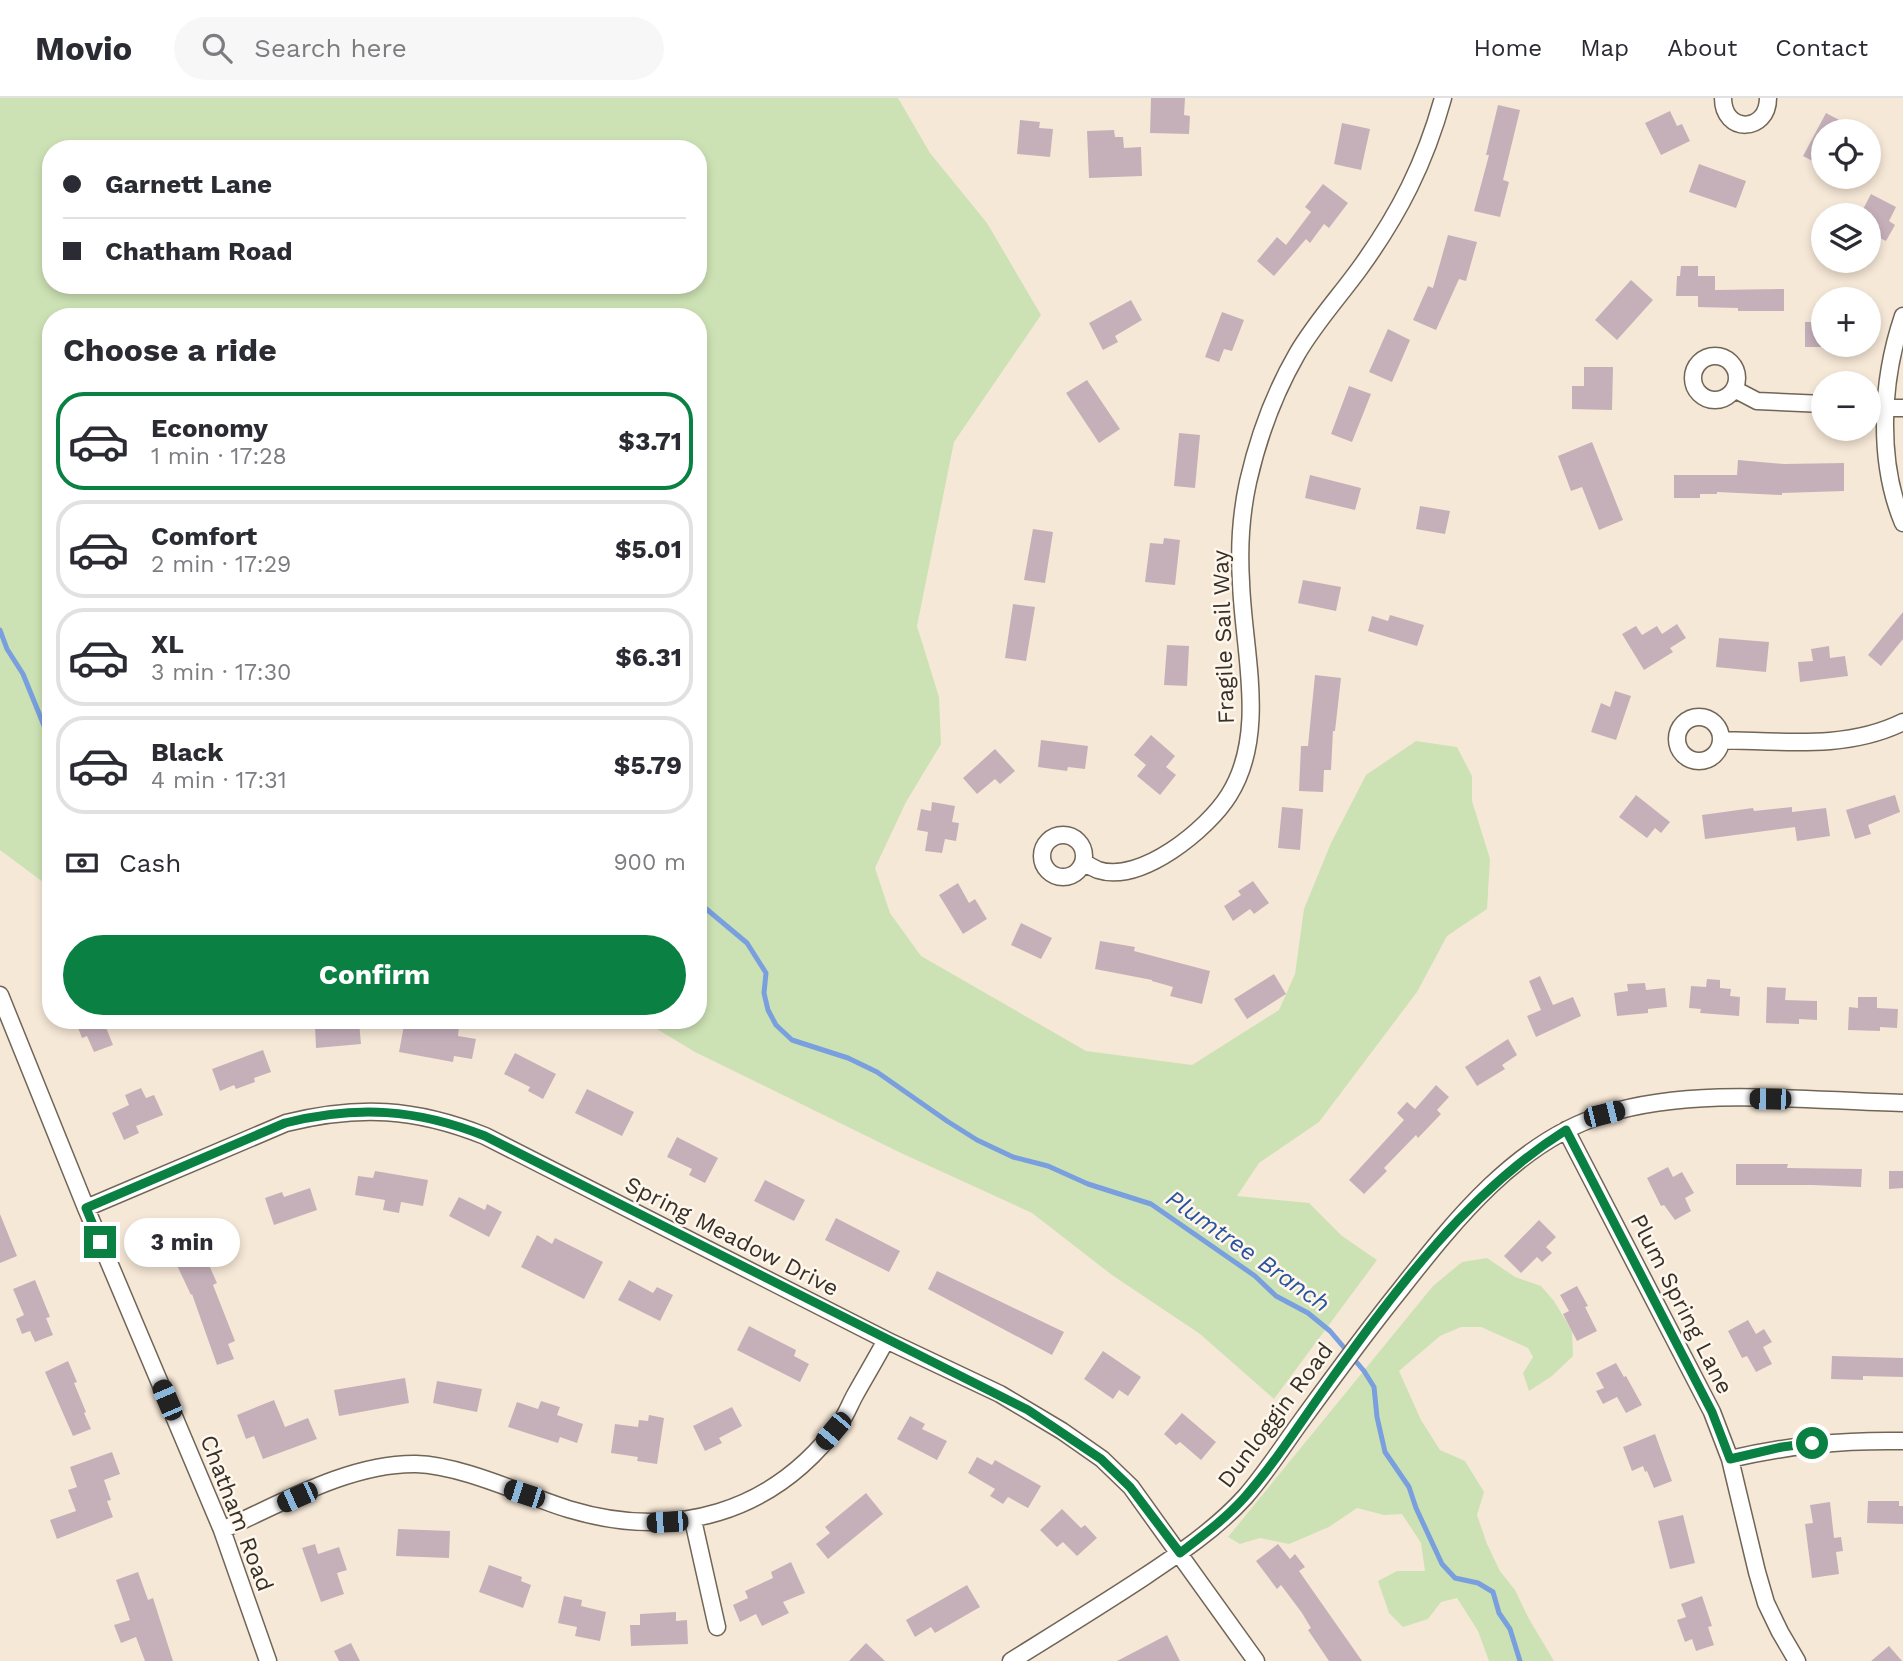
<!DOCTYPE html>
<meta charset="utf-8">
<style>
body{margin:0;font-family:"Work Sans",sans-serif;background:#f7f7f7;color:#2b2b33;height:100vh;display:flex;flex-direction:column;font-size:26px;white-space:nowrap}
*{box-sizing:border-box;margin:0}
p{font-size:23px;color:#7c7c81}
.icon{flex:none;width:38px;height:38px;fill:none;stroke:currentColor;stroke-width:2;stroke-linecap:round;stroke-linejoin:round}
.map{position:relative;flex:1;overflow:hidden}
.panel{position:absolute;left:42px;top:210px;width:665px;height:721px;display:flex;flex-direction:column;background:#fff;border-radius:28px;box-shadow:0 4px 10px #0003}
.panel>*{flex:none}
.top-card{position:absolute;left:42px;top:42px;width:665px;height:154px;border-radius:28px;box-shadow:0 4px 10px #0003;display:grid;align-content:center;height:154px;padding:0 21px;background:#fff}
.fabs{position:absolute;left:1811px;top:21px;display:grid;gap:14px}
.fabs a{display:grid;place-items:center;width:70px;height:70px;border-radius:50%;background:#fff;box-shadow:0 4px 10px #0003;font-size:35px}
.end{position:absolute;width:32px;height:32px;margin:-16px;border:9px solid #0b8043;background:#fff;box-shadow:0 0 0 4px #fff}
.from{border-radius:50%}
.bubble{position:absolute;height:49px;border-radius:24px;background:#fff;box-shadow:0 4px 10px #0003;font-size:23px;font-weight:700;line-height:49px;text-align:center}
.car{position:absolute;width:21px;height:42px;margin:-21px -10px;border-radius:9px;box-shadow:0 0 5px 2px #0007;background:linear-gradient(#222 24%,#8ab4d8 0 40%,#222 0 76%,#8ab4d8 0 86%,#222 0)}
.top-card b{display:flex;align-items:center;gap:24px;height:66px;font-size:26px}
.top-card b+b{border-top:2px solid #e1e1e2}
.top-card i{width:18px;height:18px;background:#2b2b33}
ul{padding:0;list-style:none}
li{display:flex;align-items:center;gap:21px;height:98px;margin:0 14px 10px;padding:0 7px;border:4px solid #e1e1e2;border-radius:28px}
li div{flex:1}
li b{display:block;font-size:26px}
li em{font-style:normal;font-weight:700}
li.on{border-color:#0b8043}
li>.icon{width:63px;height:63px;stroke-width:1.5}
h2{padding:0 21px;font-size:32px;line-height:84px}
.pay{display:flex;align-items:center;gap:18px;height:77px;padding:0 21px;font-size:26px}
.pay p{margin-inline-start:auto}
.cta{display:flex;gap:14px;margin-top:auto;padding:14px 21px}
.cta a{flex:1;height:80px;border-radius:42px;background:#0b8043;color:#fff;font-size:28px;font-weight:700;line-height:80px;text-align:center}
header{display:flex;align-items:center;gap:42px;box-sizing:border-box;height:98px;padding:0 35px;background:#fff;border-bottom:2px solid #e1e1e2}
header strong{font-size:33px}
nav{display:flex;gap:38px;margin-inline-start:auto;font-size:24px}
.search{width:490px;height:63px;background:#f7f7f7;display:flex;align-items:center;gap:18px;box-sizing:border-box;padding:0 24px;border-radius:38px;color:#7c7c81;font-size:26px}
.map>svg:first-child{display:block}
</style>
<header>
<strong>Movio</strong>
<div class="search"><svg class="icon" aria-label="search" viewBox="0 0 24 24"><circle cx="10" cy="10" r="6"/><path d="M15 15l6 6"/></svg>Search here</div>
<nav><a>Home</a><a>Map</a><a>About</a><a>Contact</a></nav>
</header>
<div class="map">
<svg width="1903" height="1563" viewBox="0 0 1903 1563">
<rect width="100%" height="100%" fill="#f6e8d7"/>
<!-- green -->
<path fill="#cde2b4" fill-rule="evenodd" d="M0,0H898L930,55L987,125L1041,217L954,344L917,528L939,599L941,646L906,704L875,770L890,815L921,858L1086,953L1192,967L1279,912L1295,876L1304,811L1331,745L1366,677L1416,643L1457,649L1472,678V703L1490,761L1487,811L1447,838L1417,894L1319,1024L1259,1065L1237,1098L1309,1105L1342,1138L1377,1162L1274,1301L1200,1236L1112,1177L1032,1115L901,1055L695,954L642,922H698V219H51V790L0,752ZM51,51H698V187H51Z
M1487,1160L1515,1179L1541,1188L1554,1203L1572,1233L1573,1258L1552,1278L1529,1293L1523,1275L1533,1259L1528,1250L1481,1229H1461L1440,1238L1399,1273L1421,1322L1440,1352L1465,1363L1484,1394L1477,1417L1487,1446L1500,1473L1515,1492L1529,1521L1554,1563H1489L1478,1533L1457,1500L1441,1504L1428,1521L1403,1529L1389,1515L1378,1483L1397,1473H1425L1421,1445L1402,1416L1384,1417L1357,1410L1329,1429L1289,1446L1260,1440L1240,1446L1228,1439L1433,1188L1462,1164Z"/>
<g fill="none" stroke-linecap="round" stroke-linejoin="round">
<!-- stream -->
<path stroke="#799fdf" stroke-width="5" d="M0,532L7,551L23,576L51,645
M698,804L747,845L766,875L764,895L768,912L776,927L792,942L848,960L877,974L947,1023L977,1042L1013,1059L1048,1068L1088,1086L1151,1106L1255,1178L1276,1198L1308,1215L1330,1233L1364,1273L1374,1289L1377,1319L1385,1354L1409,1389L1416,1410L1442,1466L1455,1480L1478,1485L1493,1494L1499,1515L1510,1531L1520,1563"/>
</g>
<!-- building -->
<path fill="#c5b0ba" d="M1151,0H1185L1184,17L1190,18L1189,36L1150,35Z
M1498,7L1520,12L1503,82L1509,84L1500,119L1474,113L1489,57H1486Z
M1670,13L1677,28L1682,26L1690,43L1661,57L1645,25Z
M1826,15L1860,33H1824V69L1803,58Z
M1020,22L1040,24L1039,30L1053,31L1050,59L1017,56Z
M1342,25L1370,31L1361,72L1334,66Z
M1114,32L1115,39H1123L1124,50L1141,49L1142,78L1089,80L1087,33Z
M1699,66L1746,83L1736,110L1689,94Z
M1323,86L1348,105L1329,130L1324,126L1310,145L1306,141L1274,178L1257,163L1277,139L1286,147L1311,114L1305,109Z
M1871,96L1896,109L1889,123L1895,127L1886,143L1880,140L1869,161V117H1860Z
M1448,137L1477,144L1466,183L1459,181L1436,232L1413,222L1428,188L1433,190Z
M1681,168H1698V178H1715V192L1784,191V213H1738V210L1698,209V198H1676L1677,178H1680Z
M1631,182L1653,202L1617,242L1595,222Z
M1131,202L1142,222L1115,238L1118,244L1103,252L1089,225Z
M1222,214L1244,222L1232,253L1224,251L1219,264L1205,259Z
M1805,224H1824V249H1805Z
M1388,231L1410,242L1392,284L1369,274Z
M1584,269H1613L1612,312L1572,311V288H1584Z
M1087,282L1120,331L1099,345L1066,295Z
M1349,288L1371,296L1352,344L1331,336Z
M1179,335L1200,337L1195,390L1174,388Z
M1592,344L1623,422L1599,432L1582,389L1571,393L1558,358Z
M1738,362L1784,366L1844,365V393L1782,395V397L1717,394V396H1700V400H1674V377H1737Z
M1310,377L1361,390L1355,412L1305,400Z
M1420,408L1450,413L1445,436L1416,431Z
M1033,431L1053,434L1045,485L1024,482Z
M1164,440L1180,442L1175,487L1145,484L1150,445L1163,446Z
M1303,482L1341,489L1336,513L1298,505Z
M1013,506L1035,509L1026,563L1005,560Z
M1903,514V541L1881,568L1868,557Z
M1390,517L1424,527L1417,548L1368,533L1372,518L1388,523Z
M1677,526L1686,540L1670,550L1673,554L1644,572L1622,536L1636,528L1642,537L1657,528L1662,536Z
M1719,540L1769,544L1766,574L1716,569Z
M1167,547L1189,548L1187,588L1164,587Z
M1829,548L1830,560L1845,558L1848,578L1800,584L1798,564L1813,563L1811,551Z
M1315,577L1341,580L1335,633H1333L1331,672H1324L1323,694L1299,693L1301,648H1308Z
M1615,593L1631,598L1616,642L1591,634L1601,605L1610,609Z
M1151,637L1175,658L1166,669L1176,677L1160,697L1137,678L1146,667L1134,657Z
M1041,642L1088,648L1085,671L1068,669L1067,673L1038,669Z
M995,651L1015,673L1000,686L995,681L977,696L963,680Z
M1636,697L1670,724L1661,735L1655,730L1647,740L1619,719Z
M1895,697L1900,714L1868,727L1871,736L1855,741L1846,712Z
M932,704L955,708L952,724L959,725L956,743L945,741L942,755L925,753L928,734L917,732L921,711L931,713Z
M1282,709L1303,711L1300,752L1278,750Z
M1792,709V714L1826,710L1830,738L1797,743L1795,729L1705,741L1702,717L1753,710L1754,713Z
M1253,783L1269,805L1254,816L1250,811L1233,823L1224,808L1241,797L1238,793Z
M958,785L969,805L975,801L987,821L963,836L939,797Z
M1021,825L1052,840L1041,861L1011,847Z
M1100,843L1135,849L1134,853L1210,873L1202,906L1170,898L1173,889L1152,883V882L1095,871Z
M1274,876L1286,896L1247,921L1234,901Z
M1540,878L1553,907L1573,899L1581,918L1536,939L1527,918L1541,912L1529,883Z
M1707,881L1720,882V890L1731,891L1730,898L1740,899L1739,918L1700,915L1701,911L1689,910L1691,888L1706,889Z
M1645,885L1646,892L1665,890L1667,909L1648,911V915L1617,918L1614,895L1628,893L1627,886Z
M1767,889L1786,890L1785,902L1817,903V922L1799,921V926L1766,925Z
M1858,899H1877V910L1898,911L1897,930L1880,929V933L1848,932L1849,909L1858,910Z
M75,922H103L113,947L94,954L87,938L82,940Z
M333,922H347V925L359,924L361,946L316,950L315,928L333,926Z
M405,922H426L459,929L458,938L476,941L472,961L454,958L453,964L399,954Z
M1508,941L1517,957L1502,967L1505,971L1477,988L1465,969Z
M263,952L271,974L254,980L255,984L236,991L234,987L220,993L212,971Z
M515,955L556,976L543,1001L528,993L530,989L504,976Z
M1436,987L1449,999L1437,1012L1441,1016L1418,1040L1416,1037L1384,1070L1387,1073L1364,1096L1349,1082L1404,1022L1397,1015L1407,1004L1415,1011Z
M141,990L146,1000L154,997L163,1017L136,1028L139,1035L124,1042L112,1015L129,1007L125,997Z
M587,991L634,1014L622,1038L575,1015Z
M677,1039L718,1060L705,1085L689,1077L692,1071L667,1059Z
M1736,1066H1788L1787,1070L1862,1071L1861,1089L1812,1087H1736Z
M1668,1069L1673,1079L1682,1074L1694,1095L1685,1100L1691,1113L1675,1122L1664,1107L1661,1108L1647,1080Z
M375,1073L428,1082L423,1108L401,1104L399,1115L383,1112L385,1102L355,1097L358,1078L373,1080Z
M1889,1073H1903V1090L1889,1091Z
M765,1082L805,1102L794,1123L754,1103Z
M310,1090L317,1112L274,1127L265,1100L282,1094L284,1099Z
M459,1099L485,1112L487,1106L502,1114L489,1139L449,1118Z
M0,1116L17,1158L0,1165Z
M836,1120L900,1153L889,1174L825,1142Z
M1539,1122L1556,1139L1546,1149L1552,1155L1542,1164L1537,1159L1521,1175L1504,1158Z
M192,1129L217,1185L213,1187L235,1243L228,1246L234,1261L217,1267L192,1196L191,1197L165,1142Z
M537,1137L552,1146L555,1140L603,1164L584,1201L521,1169Z
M937,1173L1064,1234L1052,1257L928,1191Z
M35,1182L50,1219L46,1220L53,1237L35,1244L30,1233L22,1236L16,1221L24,1217L13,1191Z
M629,1182L653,1195L657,1189L673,1197L660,1223L618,1202Z
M1577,1188L1588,1208L1585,1209L1597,1233L1577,1243L1563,1216L1569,1213L1560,1197Z
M1748,1222L1756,1236L1764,1231L1772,1244L1763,1249L1772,1266L1756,1274L1747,1258L1742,1260L1728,1233Z
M749,1228L796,1252L794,1258L809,1266L800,1284L737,1252Z
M1103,1253L1141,1279L1128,1298L1119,1292L1113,1301L1084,1281Z
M1832,1258L1903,1260V1279L1863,1278V1282L1831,1281Z
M68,1263L77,1284L74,1285L86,1314L84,1315L91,1331L73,1338L45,1274Z
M1616,1265L1624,1279L1626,1278L1642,1307L1626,1315L1617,1299L1603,1306L1596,1293L1604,1290L1596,1275Z
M405,1280L409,1305L339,1318L334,1292Z
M437,1283L482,1291L477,1314L433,1305Z
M274,1302L285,1329L308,1320L317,1341L263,1361L254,1338L246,1341L237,1317Z
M541,1303L560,1309L557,1317L583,1326L577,1345L560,1339L558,1345L508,1329L517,1304L538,1311Z
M732,1309L742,1328L719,1340L722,1345L705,1353L693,1328Z
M1182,1315L1216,1344L1201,1362L1180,1344L1176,1347L1164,1336Z
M649,1317L664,1320L657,1366L637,1363L638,1359L611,1355L615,1326L638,1329L639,1322L648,1323Z
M910,1318L925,1326L922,1331L947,1343L937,1362L897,1341Z
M1655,1336L1672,1383L1654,1390L1647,1373L1645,1374L1643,1368L1632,1373L1623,1349Z
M112,1354L120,1376L104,1382L111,1402L107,1403L113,1419L57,1441L50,1422L76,1413L68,1392L77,1389L70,1369Z
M977,1359L992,1367L995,1362L1041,1388L1028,1410L1008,1399L1003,1406L990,1398L995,1391L968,1375Z
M866,1395L883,1416L828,1461L816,1446L830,1435L825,1429Z
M1868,1403H1899V1408H1903V1426L1867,1425Z
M1830,1404L1834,1440L1841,1439L1843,1453L1836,1454L1839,1476L1812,1480L1805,1426L1813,1425L1810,1407Z
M1062,1411L1081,1430L1085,1427L1097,1440L1077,1458L1063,1444L1057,1449L1040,1432Z
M1683,1417L1695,1465L1670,1471L1658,1423Z
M398,1431L450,1433L449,1460L396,1458Z
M315,1446L318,1456L339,1449L347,1472L337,1475L344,1496L321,1504L302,1450Z
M1278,1446L1290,1461L1295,1456L1305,1469L1299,1473L1362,1563H1329L1308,1532L1311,1530L1302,1515L1281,1487L1277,1491L1256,1463Z
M791,1464L805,1495L783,1504L789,1515L762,1528L756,1516L740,1524L733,1507L748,1500L745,1493L773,1480L771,1474Z
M489,1467L522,1479L521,1483L531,1487L523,1510L479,1494Z
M138,1474L148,1502L153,1500L173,1563H145L136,1539L121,1545L114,1527L130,1522L116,1482Z
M967,1487L980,1509L935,1535L931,1529L915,1539L906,1522Z
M564,1498L582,1502L581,1508L606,1514L600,1543L575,1538L577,1529L558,1525Z
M1702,1498L1712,1528L1708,1529L1714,1547L1696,1553L1692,1541L1685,1544L1677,1522L1686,1519L1681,1506Z
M676,1514V1523L687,1522L688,1546L631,1548L630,1527H640V1516Z
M1167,1537L1180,1563H1117Z
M351,1545L360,1563H339L334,1553Z
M866,1545L885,1563H849Z
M1889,1548L1902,1563H1871Z"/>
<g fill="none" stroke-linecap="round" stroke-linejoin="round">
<!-- minor casing -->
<g stroke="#716556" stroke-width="19">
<path id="minor" d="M1723,0C1723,36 1768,35 1768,0
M1903,218C1881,283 1877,362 1903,425
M1693 280a22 22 0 1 1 44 0a22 22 0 1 1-44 0Z
M1734,291L1757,303L1824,306
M1869,309L1903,310
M1677 641a22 22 0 1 1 44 0a22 22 0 1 1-44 0Z
M1721,642C1782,643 1847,652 1903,624
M1042 758a21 21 0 1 1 42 0a21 21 0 1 1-42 0Z
M1084,764C1088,767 1093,770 1098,772C1141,786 1208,731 1229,697C1268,635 1243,552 1241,484C1239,452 1241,416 1248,384C1258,340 1275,294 1297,256C1315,225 1339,199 1360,170C1399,116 1425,65 1443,0
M0,897L86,1110L222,1432L268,1563
M1566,1032L1712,1314L1730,1361L1757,1474L1766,1505L1780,1534L1797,1563
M86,1110L286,1025C359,1007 415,1010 485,1038L886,1242L1000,1296L1062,1333L1102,1361L1131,1389L1256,1563
M1730,1361C1792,1347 1840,1342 1903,1343
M693,1422L717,1529
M222,1432C282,1405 350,1365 416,1366C461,1367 524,1397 568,1411C674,1443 773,1416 840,1325C846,1317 850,1306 855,1297C865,1279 876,1261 886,1242
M1011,1563C1056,1535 1100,1508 1144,1479C1180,1455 1216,1431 1245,1399C1266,1375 1283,1348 1302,1322C1334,1278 1366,1234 1400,1192C1454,1123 1518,1042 1606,1016C1697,988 1809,1003 1903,1005"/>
</g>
<!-- minor -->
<use href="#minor" stroke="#fff" stroke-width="16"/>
</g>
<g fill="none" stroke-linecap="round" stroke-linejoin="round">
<!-- route -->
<path stroke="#0b8043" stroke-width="9" d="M100,1144L86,1110L285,1025C357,1007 417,1011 485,1038L1028,1312L1101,1361L1130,1389L1180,1455C1202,1438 1225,1421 1244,1400C1276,1364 1302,1322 1330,1283C1397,1190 1468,1094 1566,1032L1712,1314L1730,1361L1782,1349L1812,1345"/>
</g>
<g text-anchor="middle" stroke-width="5" stroke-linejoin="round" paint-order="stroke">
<!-- street labels -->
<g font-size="23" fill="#353029" stroke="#fff6ec">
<text transform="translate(1223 539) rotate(-92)" y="8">Fragile Sail Way</text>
<text transform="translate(732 1138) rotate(27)" y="8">Spring Meadow Drive</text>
<text transform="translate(1682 1206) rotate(63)" y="8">Plum Spring Lane</text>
<text transform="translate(1275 1317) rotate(-53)" y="8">Dunloggin Road</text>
<text transform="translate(237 1415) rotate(69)" y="8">Chatham Road</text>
</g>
<!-- water labels -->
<g font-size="24" font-style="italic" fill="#2854a1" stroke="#fff6ec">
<text transform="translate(1248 1153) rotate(35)" y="8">Plumtree Branch</text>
</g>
</g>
</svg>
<div class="fabs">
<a><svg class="icon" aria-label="locate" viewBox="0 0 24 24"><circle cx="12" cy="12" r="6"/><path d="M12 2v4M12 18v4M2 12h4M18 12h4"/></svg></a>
<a><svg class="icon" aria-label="layers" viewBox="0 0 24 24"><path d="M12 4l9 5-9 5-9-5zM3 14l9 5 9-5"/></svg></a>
<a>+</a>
<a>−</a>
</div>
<i class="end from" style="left:1812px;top:1345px"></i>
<i class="end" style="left:100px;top:1144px"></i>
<div class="bubble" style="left:124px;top:1120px;width:116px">3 min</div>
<i class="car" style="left:1770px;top:1001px;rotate:271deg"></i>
<i class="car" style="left:1604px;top:1016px;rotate:76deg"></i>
<i class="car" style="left:167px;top:1302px;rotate:337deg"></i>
<i class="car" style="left:833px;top:1333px;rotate:220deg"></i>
<i class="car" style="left:524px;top:1396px;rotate:288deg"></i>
<i class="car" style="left:297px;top:1399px;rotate:246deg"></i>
<i class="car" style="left:667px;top:1424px;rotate:267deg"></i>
<div class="top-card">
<b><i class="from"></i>Garnett Lane</b>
<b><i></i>Chatham Road</b>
</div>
<section class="panel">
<h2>Choose a ride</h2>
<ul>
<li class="on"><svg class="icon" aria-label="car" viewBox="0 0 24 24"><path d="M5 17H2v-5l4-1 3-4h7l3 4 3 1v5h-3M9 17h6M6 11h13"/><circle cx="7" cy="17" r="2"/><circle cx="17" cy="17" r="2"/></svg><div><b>Economy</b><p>1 min · 17:28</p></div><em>$3.71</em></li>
<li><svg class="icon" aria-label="car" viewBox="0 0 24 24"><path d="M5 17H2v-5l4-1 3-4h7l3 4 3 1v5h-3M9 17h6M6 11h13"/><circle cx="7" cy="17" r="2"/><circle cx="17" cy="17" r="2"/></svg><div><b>Comfort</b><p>2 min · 17:29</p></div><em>$5.01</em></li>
<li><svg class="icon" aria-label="car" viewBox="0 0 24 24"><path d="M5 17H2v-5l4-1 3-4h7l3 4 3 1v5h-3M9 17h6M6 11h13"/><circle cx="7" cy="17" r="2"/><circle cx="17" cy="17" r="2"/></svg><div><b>XL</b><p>3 min · 17:30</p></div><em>$6.31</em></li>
<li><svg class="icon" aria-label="car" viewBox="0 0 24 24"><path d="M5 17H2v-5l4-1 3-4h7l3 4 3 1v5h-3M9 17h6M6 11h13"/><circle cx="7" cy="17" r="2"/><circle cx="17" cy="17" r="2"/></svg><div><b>Black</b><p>4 min · 17:31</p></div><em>$5.79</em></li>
</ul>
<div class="pay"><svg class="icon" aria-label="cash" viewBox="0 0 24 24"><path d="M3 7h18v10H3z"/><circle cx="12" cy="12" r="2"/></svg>Cash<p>900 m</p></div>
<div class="cta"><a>Confirm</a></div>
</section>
</div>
